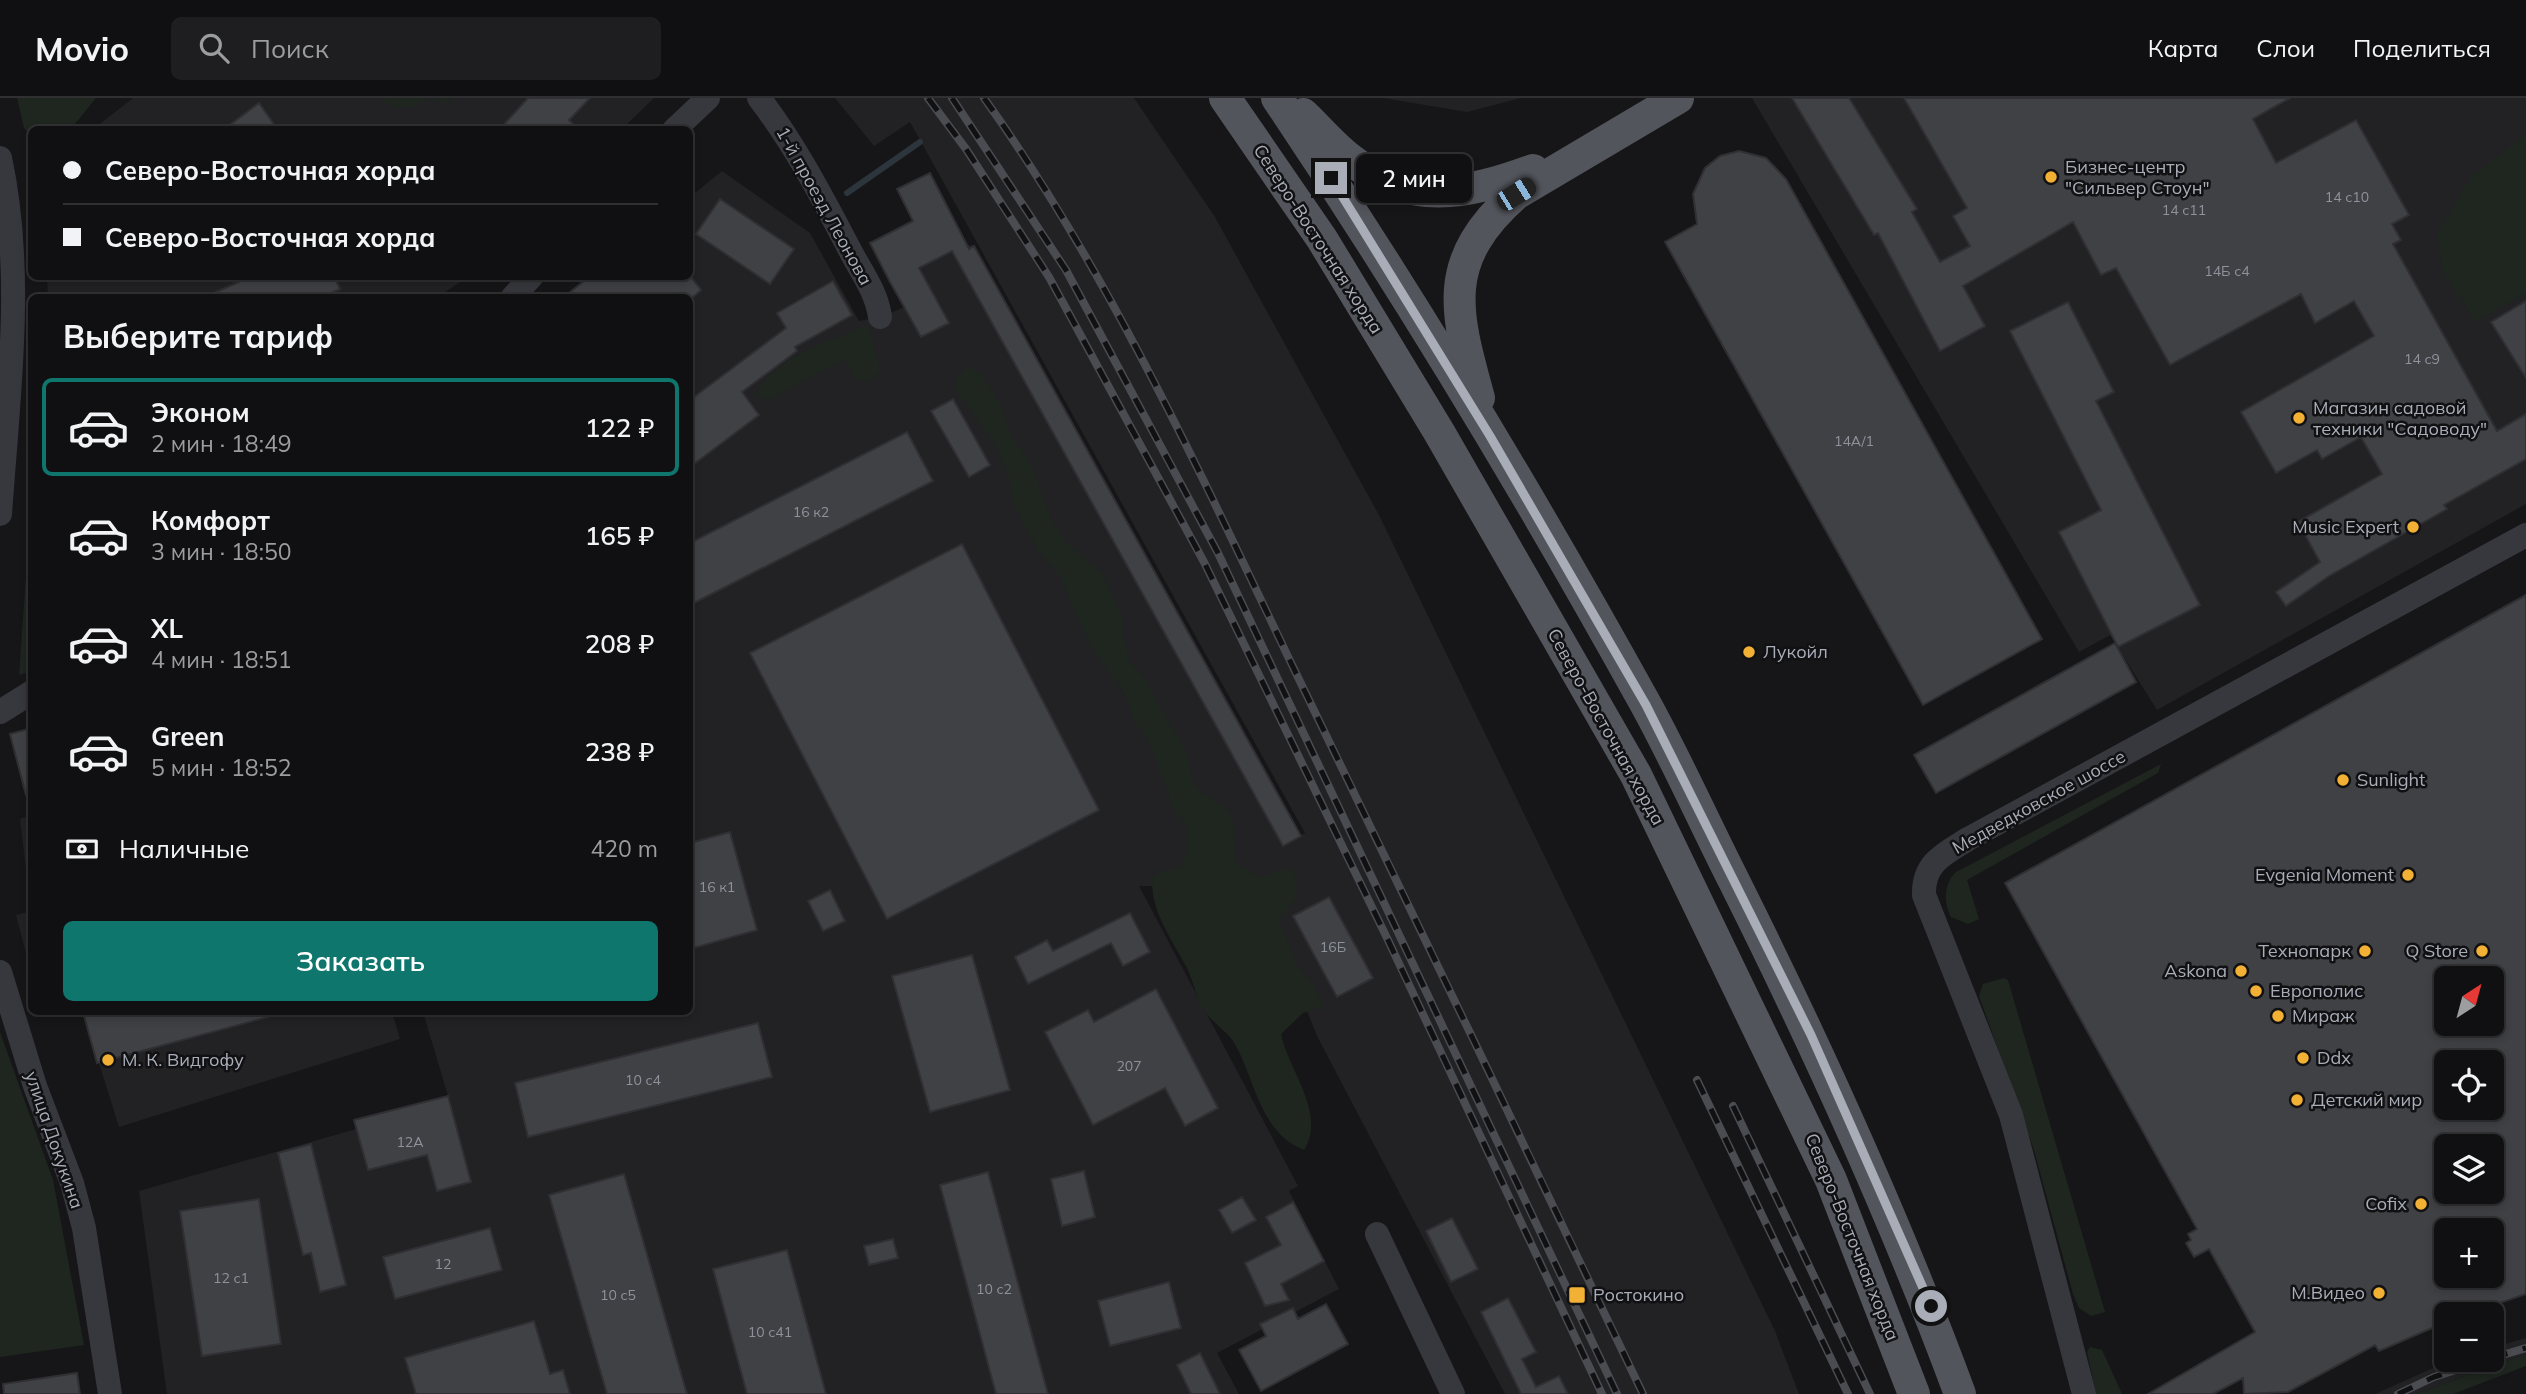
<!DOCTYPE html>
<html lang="ru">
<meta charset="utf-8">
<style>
body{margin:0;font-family:Mulish,sans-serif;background:#1e1e20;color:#f1f3f6;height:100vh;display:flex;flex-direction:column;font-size:26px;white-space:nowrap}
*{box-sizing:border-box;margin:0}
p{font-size:23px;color:#9c9d9f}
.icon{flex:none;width:38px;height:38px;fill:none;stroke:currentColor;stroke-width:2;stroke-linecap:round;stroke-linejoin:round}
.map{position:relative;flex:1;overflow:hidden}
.drawer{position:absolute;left:28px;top:196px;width:665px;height:721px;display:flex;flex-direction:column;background:#101012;border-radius:10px;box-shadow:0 4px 10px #0003,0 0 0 2px #303032}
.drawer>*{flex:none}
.banner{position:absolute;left:28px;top:28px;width:665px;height:154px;border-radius:10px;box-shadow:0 4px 10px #0003,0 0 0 2px #303032;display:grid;align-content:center;height:154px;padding:0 35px;background:#101012}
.needle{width:46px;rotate:36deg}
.buttons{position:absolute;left:2434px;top:868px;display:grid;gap:14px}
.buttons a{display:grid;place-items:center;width:70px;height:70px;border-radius:10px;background:#101012;box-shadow:0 4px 10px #0003,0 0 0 2px #303032;font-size:35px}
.end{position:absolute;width:32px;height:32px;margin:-16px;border:9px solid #a8adb8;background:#111;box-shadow:0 0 0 4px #111}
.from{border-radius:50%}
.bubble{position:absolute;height:49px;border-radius:10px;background:#101012;box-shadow:0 4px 10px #0003,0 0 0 2px #303032;font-size:23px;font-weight:600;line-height:49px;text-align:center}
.car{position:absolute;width:21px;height:42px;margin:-21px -10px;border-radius:9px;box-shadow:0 0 5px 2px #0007;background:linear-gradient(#222 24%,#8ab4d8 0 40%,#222 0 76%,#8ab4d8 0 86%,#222 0)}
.banner b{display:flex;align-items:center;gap:24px;height:66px;font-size:26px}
.banner b+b{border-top:2px solid #303032}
.banner i{width:18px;height:18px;background:#f1f3f6}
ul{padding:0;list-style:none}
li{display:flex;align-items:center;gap:21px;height:98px;margin:0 14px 10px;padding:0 21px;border:4px solid transparent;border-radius:10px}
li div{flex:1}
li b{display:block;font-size:26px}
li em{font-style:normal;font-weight:600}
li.on{border-color:#0f766e}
li>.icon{width:63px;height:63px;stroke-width:1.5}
h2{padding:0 35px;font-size:32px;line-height:84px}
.pay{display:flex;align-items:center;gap:18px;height:77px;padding:0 35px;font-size:26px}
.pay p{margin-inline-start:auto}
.primary-button{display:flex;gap:14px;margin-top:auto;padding:14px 35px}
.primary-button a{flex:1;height:80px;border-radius:10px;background:#0f766e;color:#fff;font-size:28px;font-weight:600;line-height:80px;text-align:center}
header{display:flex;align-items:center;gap:42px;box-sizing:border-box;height:98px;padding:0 35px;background:#101012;border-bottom:2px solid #303032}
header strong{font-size:33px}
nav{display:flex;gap:38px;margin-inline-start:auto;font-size:24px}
.search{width:490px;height:63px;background:#1e1e20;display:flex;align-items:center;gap:18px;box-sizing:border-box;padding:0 24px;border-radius:10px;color:#9c9d9f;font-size:26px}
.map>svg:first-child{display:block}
</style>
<header>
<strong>Movio</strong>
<div class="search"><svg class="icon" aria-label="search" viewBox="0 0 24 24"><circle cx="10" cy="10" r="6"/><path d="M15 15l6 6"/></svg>Поиск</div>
<nav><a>Карта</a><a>Слои</a><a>Поделиться</a></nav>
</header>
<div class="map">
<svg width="2526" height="1296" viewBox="0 0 2526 1296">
<rect width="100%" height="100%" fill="#161618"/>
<!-- built -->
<path fill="#222225" d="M133,0H654L622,31L92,32Z
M835,0H1134L1215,119L1380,419L1775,1233L1799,1296H1505L1317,938L1258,789L1139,788L1298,1088L1289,1093L1339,1191L1217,1255L1239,1296H167L139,1093L356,1031L448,998L423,914H690V200L563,199L590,179L690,178V99L722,73L810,135L859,223L880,219L905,209L890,184L966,146L974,148L1301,737L1305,735L910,24L874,48Z
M1383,0H1521L1467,14Z
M1752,0H2526V406L2157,612L2110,537L2079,554Z
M47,179H468L436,200L48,199Z
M31,717H32L31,812L20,721Z
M31,813V874L16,817Z
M83,914H392L400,941L119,1029Z
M2526,1240V1256L2415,1296H2375L2451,1262H2492V1250Z"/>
<!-- green -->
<path fill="#1e261f" d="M17,0H96L71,31L32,32L31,38L24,30Z
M377,0H457L446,4L426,0C411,15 394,10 377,0Z
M2526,36V194L2476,224L2443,174L2437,136L2471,79Z
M868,227L880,273L865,285L856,280L844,261L769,302L756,299C766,262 836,240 868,227Z
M970,267L985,281L1001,308L1011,337L1029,362L1052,423L1070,448L1102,474L1124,523L1122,533L1130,564L1144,580L1189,659L1191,680L1196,689L1229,713L1233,723L1235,765L1259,779L1288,770L1295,778L1297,799L1279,822L1298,869L1312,885L1324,909L1303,915L1281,936C1288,971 1327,1016 1304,1052C1260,1035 1255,982 1235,946C1228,934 1214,926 1206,915C1196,902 1194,884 1187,870C1172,841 1151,815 1152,780L1160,773L1181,770L1188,750L1187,728L1174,712L1152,651L1133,620L1127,600L1090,547L1059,477L1037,451L1013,405L1009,378L995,347L956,293L955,282Z
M31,463V574L19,577L27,464Z
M2161,666L2158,675L1967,782L1979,821L1968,826L1951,819C1943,805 1944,785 1956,774Z
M2004,880L2008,882L2105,1214L2091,1218L2079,1210L2073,1196L2034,1052L1979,898L1983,886Z
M0,934L53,1082L84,1247L0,1259Z
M2090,1249L2102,1252L2122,1296H2096L2087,1254Z
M2526,1256V1268L2453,1296H2415Z"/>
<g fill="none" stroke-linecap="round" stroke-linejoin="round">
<!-- stream -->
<path stroke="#2c353c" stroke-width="6" d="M847,95L920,44"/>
</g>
<!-- building -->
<path fill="#404145" stroke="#303034" stroke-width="2" fill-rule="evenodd" d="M528,0H590L569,22L579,32H499Z
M1792,0H1849L1917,111L1912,114L1940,164L1970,148L1953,118L1967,110L1904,0H2290L2253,21L2276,65L2356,22L2409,117L2392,126L2401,142L2393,146L2497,333L2526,316V361L2444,407L2447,411L2329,478L2286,508L2276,494L2320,464L2298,424L2382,376L2361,339L2322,361L2317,352L2276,375L2241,314L2374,238L2354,203L2315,225L2301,196L2170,267L2116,170L2101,177L2073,124L1963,188L1985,228L1940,253L1878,135L1874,137Z
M259,5L278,32H223Z
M1739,53L1766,60L1786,81L2042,541L1923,607L1665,144L1697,126L1693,96L1705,70L1720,58Z
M930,75L969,151L974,148L1301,738L1283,748L952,153L919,170L949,225L921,239L890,184L870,145L913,123L897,91Z
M720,101L794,151L770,186L696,136Z
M252,178H334L340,191L321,200H203Z
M590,178H690L701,192L692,200H563Z
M833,183L852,217L795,249L797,253L742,294L759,317L690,369V302L786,230L777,215Z
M2526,203V280L2491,224Z
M2068,204L2114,294L2096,303L2200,507L2118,549L2059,434L2101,412L2010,233Z
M953,301L990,367L969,379L931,313Z
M907,334L933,383L690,507V445Z
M962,446L1099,712L887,821L750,555Z
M2526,497V1196L2467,1216H2446V1224L2379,1253L2375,1247L2288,1294L2244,1296L2243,1280L2213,1296H2148L2255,1234L2209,1151L2194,1159L2186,1145L2191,1142L2188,1136L2197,1131L2005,785ZM2446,880H2492V926H2446ZM2446,964H2492V1010H2446ZM2446,1048H2492V1094H2446ZM2446,1132H2492V1178H2446Z
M2115,545L2136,584L1936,695L1914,657Z
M32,630V696L26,697L10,636Z
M730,734L757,832L690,851V745Z
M830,792L845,823L823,833L808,803Z
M1329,799L1373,880L1337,899L1293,818Z
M1130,815L1150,854L1123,868L1111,845L1028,886L1015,859L1047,842L1053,853Z
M972,857L1010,992L930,1014L892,878Z
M1156,891L1218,1010L1185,1028L1165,990L1093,1027L1045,934L1088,912L1094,924Z
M83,914H267L268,919L97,965Z
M758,925L772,979L528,1039L515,985Z
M448,998L471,1084L437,1093L427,1057L368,1072L354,1022Z
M311,1046L346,1187L320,1194L311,1155L303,1157L278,1055Z
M1084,1073L1095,1119L1062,1128L1051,1081Z
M988,1074L1048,1296H996L940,1087Z
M624,1076L687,1296H607L549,1097Z
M1242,1099L1256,1122L1232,1135L1219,1112Z
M259,1101L281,1246L202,1258L180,1113Z
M1293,1104L1324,1163L1281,1186L1289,1202L1265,1208L1245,1165L1281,1147L1266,1119Z
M1452,1120L1478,1171L1451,1184L1426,1133Z
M490,1130L502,1172L395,1201L383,1159Z
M893,1141L898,1160L869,1167L864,1148Z
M787,1152L826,1296H747L713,1171Z
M1169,1184L1181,1230L1110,1248L1098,1203Z
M1508,1200L1536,1254L1522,1261L1536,1289L1559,1278L1568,1296H1521L1481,1214Z
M1326,1206L1348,1246L1261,1293L1239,1252L1266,1238L1260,1226L1293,1210L1298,1221Z
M534,1223L550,1276L563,1272L570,1296H416L405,1260Z
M1200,1255L1220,1296H1191L1177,1267Z
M77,1275L80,1296H4L3,1286Z"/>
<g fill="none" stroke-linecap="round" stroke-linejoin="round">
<!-- minor -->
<path stroke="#37383d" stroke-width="24" d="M759,0C796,48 824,103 852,156C863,176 877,196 880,219
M674,32L708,0
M0,60C25,176 8,299 0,416
M512,200L532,178
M0,614L32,594
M0,874L35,988L72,1085L84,1130L110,1296
M1377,1136L1453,1296
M2084,1296L2011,1017L1924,797C1923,765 1944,756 1968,741L2526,437"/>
<!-- major -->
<path stroke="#53555c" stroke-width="32" d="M1225,0L1322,141L1439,334L1636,677L1831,1082L1914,1296
M1277,0C1408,195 1531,399 1645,605C1677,663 1704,724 1734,783C1818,951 1895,1120 1960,1296
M1303,16C1318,30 1333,48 1350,61C1410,109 1467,96 1533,72
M1479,300C1455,213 1440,163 1516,96L1678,0"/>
<!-- rail casing -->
<g stroke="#4a4c52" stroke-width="8">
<path id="rail" d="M928,0L966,51L1049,179L1204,464L1387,840L1602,1296
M952,0L1066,172L1218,455L1617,1296
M984,0C1110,176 1201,377 1294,571C1411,812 1528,1054 1643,1296
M1697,982L1848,1296
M1733,1008L1870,1296
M2492,1260L2526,1250
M2398,1296L2434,1279L2487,1262"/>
</g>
<!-- rail -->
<use href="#rail" stroke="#111113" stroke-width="5" stroke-dasharray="16" stroke-linecap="butt"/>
</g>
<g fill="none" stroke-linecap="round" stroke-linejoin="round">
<!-- route -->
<path stroke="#a8adb8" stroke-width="9" d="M1331,80L1490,338L1646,607L1811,937L1931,1208"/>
</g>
<!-- markers -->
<g fill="#f2b134" stroke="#111113" stroke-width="2.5">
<circle cx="2051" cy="79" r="7"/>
<circle cx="2299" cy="320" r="7"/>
<circle cx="2413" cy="429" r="7"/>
<circle cx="1749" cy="554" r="7"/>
<circle cx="2343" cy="682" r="7"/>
<circle cx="2408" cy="777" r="7"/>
<circle cx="2365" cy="853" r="7"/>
<circle cx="2482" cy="853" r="7"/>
<circle cx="2241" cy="873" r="7"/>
<circle cx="2256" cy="893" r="7"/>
<circle cx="2278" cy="918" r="7"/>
<circle cx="2303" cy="960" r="7"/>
<circle cx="108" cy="962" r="7"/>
<circle cx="2297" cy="1002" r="7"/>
<circle cx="2421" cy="1106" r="7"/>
<circle cx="2379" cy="1195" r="7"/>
<rect x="1568" y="1188" width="18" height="18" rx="3.5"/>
</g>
<g text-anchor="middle" stroke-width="5" stroke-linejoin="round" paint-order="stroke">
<!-- number labels -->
<g font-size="14" fill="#8e929b">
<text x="2347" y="104">14 с10</text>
<text x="2184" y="117">14 с11</text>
<text x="2227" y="178">14Б с4</text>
<text x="2422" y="266">14 с9</text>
<text x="1854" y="348">14А/1</text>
<text x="811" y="419">16 к2</text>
<text x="717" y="794">16 к1</text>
<text x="1333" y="854">16Б</text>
<text x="1129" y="973">207</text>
<text x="643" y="987">10 с4</text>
<text x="410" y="1049">12А</text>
<text x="443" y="1171">12</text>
<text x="231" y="1185">12 с1</text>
<text x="994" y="1196">10 с2</text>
<text x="618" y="1202">10 с5</text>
<text x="770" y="1239">10 с41</text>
</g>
<!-- poi labels -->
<g font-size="18" fill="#a8adb8" stroke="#111113" text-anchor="start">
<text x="2065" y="75">Бизнес-центр<tspan x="2065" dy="21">"Сильвер Стоун"</tspan></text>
<text x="2313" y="316">Магазин садовой<tspan x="2313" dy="21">техники "Садоводу"</tspan></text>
<text x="2399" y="435" text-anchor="end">Music Expert</text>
<text x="1763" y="560">Лукойл</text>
<text x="2357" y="688">Sunlight</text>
<text x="2394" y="783" text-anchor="end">Evgenia Moment</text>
<text x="2351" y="859" text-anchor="end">Технопарк</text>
<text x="2468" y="859" text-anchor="end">Q Store</text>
<text x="2227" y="879" text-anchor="end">Askona</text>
<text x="2270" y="899">Европолис</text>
<text x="2292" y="924">Мираж</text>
<text x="2317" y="966">Ddx</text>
<text x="122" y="968">М. К. Видгофу</text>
<text x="2311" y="1008">Детский мир</text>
<text x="2407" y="1112" text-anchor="end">Cofix</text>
<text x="2365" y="1201" text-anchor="end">M.Видео</text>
<text x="1593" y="1203">Ростокино</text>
</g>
<!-- street labels -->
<g font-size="18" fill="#a8adb8" stroke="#111113">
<text transform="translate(824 108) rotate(61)" y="6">1-й проезд Леонова</text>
<text transform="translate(1318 141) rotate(57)" y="6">Северо-Восточная хорда</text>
<text transform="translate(1606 629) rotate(61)" y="6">Северо-Восточная хорда</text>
<text transform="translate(2039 704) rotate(-29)" y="6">Медведковское шоссе</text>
<text transform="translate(54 1042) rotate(71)" y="6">улица Докукина</text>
<text transform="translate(1852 1139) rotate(68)" y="6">Северо-Восточная хорда</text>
</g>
</g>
</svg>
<div class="buttons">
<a><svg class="needle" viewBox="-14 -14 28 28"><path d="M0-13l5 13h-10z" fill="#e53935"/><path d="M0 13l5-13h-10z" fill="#9c9d9f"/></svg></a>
<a><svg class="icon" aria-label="locate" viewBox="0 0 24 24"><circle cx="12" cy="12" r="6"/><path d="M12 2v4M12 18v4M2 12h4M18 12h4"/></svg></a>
<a><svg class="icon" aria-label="layers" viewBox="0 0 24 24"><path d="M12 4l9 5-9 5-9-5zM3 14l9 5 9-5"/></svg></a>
<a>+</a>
<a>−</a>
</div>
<i class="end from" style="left:1931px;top:1208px"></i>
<i class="end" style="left:1331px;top:80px"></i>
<div class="bubble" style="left:1356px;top:56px;width:116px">2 мин</div>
<i class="car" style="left:1516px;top:96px;rotate:58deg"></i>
<div class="banner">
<b><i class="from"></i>Северо-Восточная хорда</b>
<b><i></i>Северо-Восточная хорда</b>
</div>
<section class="drawer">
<h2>Выберите тариф</h2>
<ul>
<li class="on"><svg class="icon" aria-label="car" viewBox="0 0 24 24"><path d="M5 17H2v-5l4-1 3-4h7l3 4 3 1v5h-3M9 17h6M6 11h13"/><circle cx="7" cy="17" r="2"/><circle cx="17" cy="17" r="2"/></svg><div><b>Эконом</b><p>2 мин · 18:49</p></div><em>122 ₽</em></li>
<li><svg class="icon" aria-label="car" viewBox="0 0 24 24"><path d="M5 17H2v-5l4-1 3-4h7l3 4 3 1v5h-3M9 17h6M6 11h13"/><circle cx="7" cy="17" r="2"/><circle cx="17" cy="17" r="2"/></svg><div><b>Комфорт</b><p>3 мин · 18:50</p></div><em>165 ₽</em></li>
<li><svg class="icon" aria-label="car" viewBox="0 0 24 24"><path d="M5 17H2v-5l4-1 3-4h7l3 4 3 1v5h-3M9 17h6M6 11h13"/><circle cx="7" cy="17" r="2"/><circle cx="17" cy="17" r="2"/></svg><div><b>XL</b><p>4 мин · 18:51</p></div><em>208 ₽</em></li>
<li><svg class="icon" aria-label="car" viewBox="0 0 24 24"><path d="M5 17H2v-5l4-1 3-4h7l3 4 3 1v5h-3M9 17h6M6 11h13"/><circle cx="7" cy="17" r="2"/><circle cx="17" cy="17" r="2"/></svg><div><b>Green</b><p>5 мин · 18:52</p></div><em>238 ₽</em></li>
</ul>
<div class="pay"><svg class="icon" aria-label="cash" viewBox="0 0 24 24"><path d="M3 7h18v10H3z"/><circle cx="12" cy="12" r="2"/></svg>Наличные<p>420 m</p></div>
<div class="primary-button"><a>Заказать</a></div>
</section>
</div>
